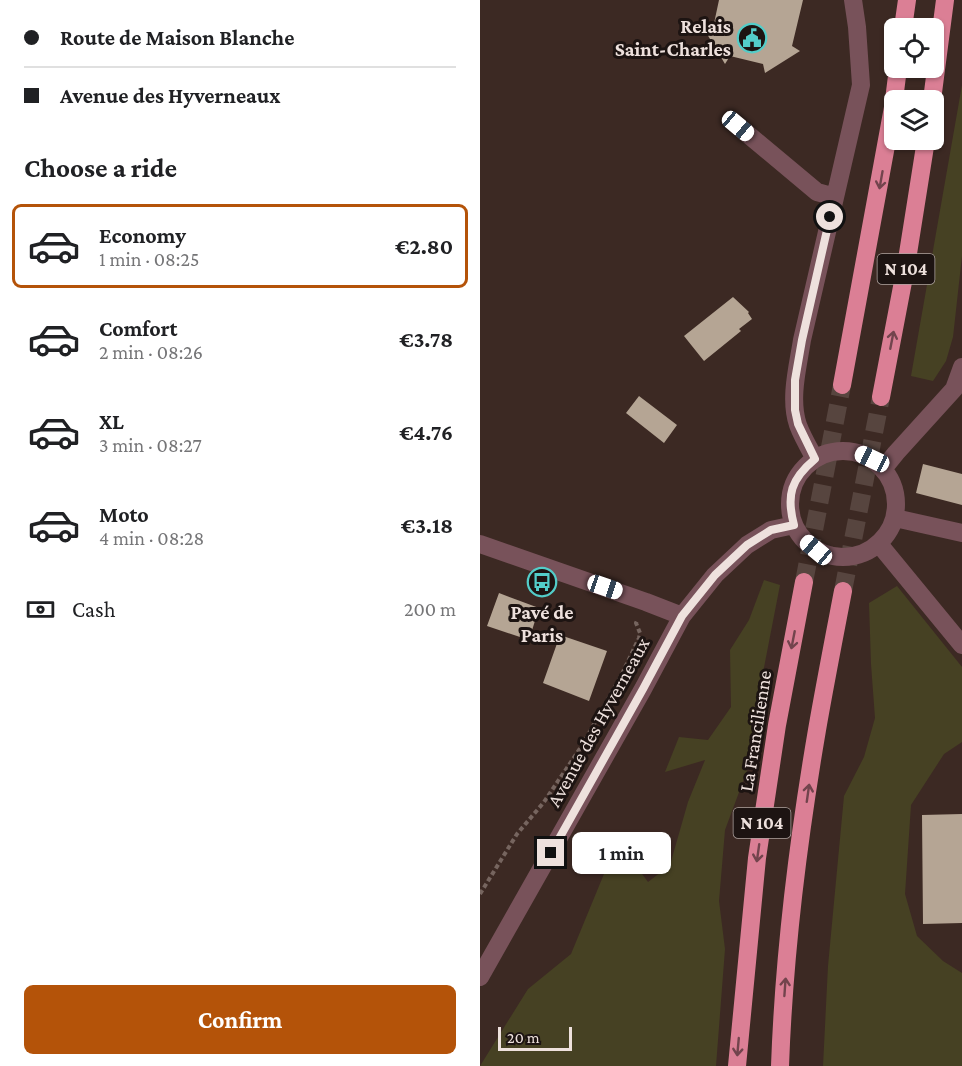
<!DOCTYPE html>
<meta charset="utf-8">
<style>
body{margin:0;font-family:"Crimson Pro",serif;background:#f2f2f2;color:#202124;height:100vh;display:flex;flex-direction:column;font-size:22px;white-space:nowrap}
*{box-sizing:border-box;margin:0}
p{font-size:20px;color:#757577}
.icon{flex:none;width:33px;height:33px;fill:none;stroke:currentColor;stroke-width:2;stroke-linecap:round;stroke-linejoin:round}
.map{position:relative;flex:1;overflow:hidden}
.sheet{display:flex;flex-direction:column;background:#fff;width:480px}
.sheet>*{flex:none}
.banner{display:grid;align-content:center;height:132px;padding:0 24px;background:#fff}
.controls{position:absolute;left:404px;top:18px;display:grid;gap:12px}
.controls a{display:grid;place-items:center;width:60px;height:60px;border-radius:9px;background:#fff;box-shadow:0 2px 4px #0004;font-size:30px}
.scale{position:absolute;left:18px;bottom:15px;width:74px;box-sizing:border-box;padding-left:6px;border:3px solid #eee1dd;border-top:0;font-size:16px;line-height:21px;white-space:nowrap;color:#eee1dd;-webkit-text-stroke:4px #1d1412;paint-order:stroke}
.end{position:absolute;width:27px;height:27px;margin:-14px;border:8px solid #eee1dd;background:#111;box-shadow:0 0 0 3px #111}
.from{border-radius:50%}
.bubble{position:absolute;height:42px;border-radius:9px;background:#fff;box-shadow:0 2px 4px #0004;font-size:20px;font-weight:700;line-height:42px;text-align:center}
.car{position:absolute;width:18px;height:36px;margin:-18px -9px;border-radius:8px;box-shadow:0 0 4px 2px #0007;background:linear-gradient(#fff 24%,#345 0 40%,#fff 0 76%,#345 0 86%,#fff 0)}
.banner b{display:flex;align-items:center;gap:21px;height:57px;font-size:22px}
.banner b+b{border-top:2px solid #e0e0e0}
.banner i{width:15px;height:15px;background:#202124}
ul{padding:0;list-style:none}
li{display:flex;align-items:center;gap:18px;height:84px;margin:0 12px 9px;padding:0 12px;border:3px solid transparent;border-radius:9px}
li div{flex:1}
li b{display:block;font-size:22px}
li em{font-style:normal;font-weight:700}
li.active{border-color:#b45309}
li>.icon{width:54px;height:54px;stroke-width:1.5}
h2{padding:0 24px;font-size:27px;line-height:72px}
.pay{display:flex;align-items:center;gap:15px;height:66px;padding:0 24px;font-size:22px}
.pay p{margin-inline-start:auto}
.primary-button{display:flex;gap:12px;margin-top:auto;padding:12px 24px}
.primary-button a{flex:1;height:69px;border-radius:9px;background:#b45309;color:#fff;font-size:24px;font-weight:700;line-height:69px;text-align:center}
main{display:flex;flex:1;min-height:0}
.map>svg:first-child{display:block}
</style>
<main>
<section class="sheet">
<div class="banner">
<b><i class="from"></i>Route de Maison Blanche</b>
<b><i></i>Avenue des Hyverneaux</b>
</div>
<h2>Choose a ride</h2>
<ul>
<li class="active"><svg class="icon" aria-label="car" viewBox="0 0 24 24"><path d="M5 17H2v-5l4-1 3-4h7l3 4 3 1v5h-3M9 17h6M6 11h13"/><circle cx="7" cy="17" r="2"/><circle cx="17" cy="17" r="2"/></svg><div><b>Economy</b><p>1 min · 08:25</p></div><em>€2.80</em></li>
<li><svg class="icon" aria-label="car" viewBox="0 0 24 24"><path d="M5 17H2v-5l4-1 3-4h7l3 4 3 1v5h-3M9 17h6M6 11h13"/><circle cx="7" cy="17" r="2"/><circle cx="17" cy="17" r="2"/></svg><div><b>Comfort</b><p>2 min · 08:26</p></div><em>€3.78</em></li>
<li><svg class="icon" aria-label="car" viewBox="0 0 24 24"><path d="M5 17H2v-5l4-1 3-4h7l3 4 3 1v5h-3M9 17h6M6 11h13"/><circle cx="7" cy="17" r="2"/><circle cx="17" cy="17" r="2"/></svg><div><b>XL</b><p>3 min · 08:27</p></div><em>€4.76</em></li>
<li><svg class="icon" aria-label="car" viewBox="0 0 24 24"><path d="M5 17H2v-5l4-1 3-4h7l3 4 3 1v5h-3M9 17h6M6 11h13"/><circle cx="7" cy="17" r="2"/><circle cx="17" cy="17" r="2"/></svg><div><b>Moto</b><p>4 min · 08:28</p></div><em>€3.18</em></li>
</ul>
<div class="pay"><svg class="icon" aria-label="cash" viewBox="0 0 24 24"><path d="M3 7h18v10H3z"/><circle cx="12" cy="12" r="2"/></svg>Cash<p>200 m</p></div>
<div class="primary-button"><a>Confirm</a></div>
</section>
<div class="map">
<svg width="482" height="1066" viewBox="0 0 482 1066">
<rect width="100%" height="100%" fill="#3c2923"/>
<!-- green -->
<path fill="#464123" d="M482,85V256L473,337L466,361L453,381L431,376Z
M284,580L300,585L281,683L284,725L245,830L239,901L245,949L236,1066H0L48,989L91,954L131,857L143,848L168,882L190,865L208,802L225,760L185,772L199,737L228,740L251,707L250,650L269,620Z
M417,586L482,667V742L464,754L431,805L425,894L437,936L463,961L482,973V1066H343L348,966L364,796L384,757L395,718L391,664L389,603Z"/>
<!-- building -->
<path fill="#b5a594" d="M239,0H323L312,46L320,51L285,73L283,64L250,56L245,64L224,29L233,28Z
M253,297L269,312L268,313L272,319L259,329L261,331L224,361L204,336Z
M159,396L197,425L184,443L146,413Z
M443,464L482,474V505L436,493Z
M19,593L59,608L49,640L7,626Z
M80,635L127,651L109,701L63,683Z
M482,814V923L443,924L442,815Z"/>
<g fill="none" stroke-linecap="round" stroke-linejoin="round">
<!-- highway-tunnel -->
<path stroke="#57453f" stroke-width="18" stroke-dasharray="18 9" stroke-linecap="butt" d="M324,582L362,385
M363,591L401,397"/>
<!-- path -->
<path stroke="#76655f" stroke-width="4" stroke-dasharray="4.5 3" stroke-linecap="butt" d="M0,894L37,834L64,802L103,744L141,676L159,638L160,633L156,623L157,621"/>
<!-- minor -->
<path stroke="#78525a" stroke-width="18" d="M258,126L337,192L355,197
M310 504a53 53 0 1 1 106 0a53 53 0 1 1-106 0Z
M335,459C329,448 322,436 318,425C309,399 318,366 322,340L381,85L377,27L373,0
M403,469L416,453L474,389L482,367
M415,518L482,533
M0,544L166,602L202,616
M399,544L482,645
M0,977L163,689L202,616L235,575L267,545L291,530L314,525"/>
<!-- highway -->
<path stroke="#db7f95" stroke-width="18" d="M423,28L427,0
M414,100L418,68
M452,100L465,0
M362,385L414,102
M401,397L426,266L446,140
M257,1066L277,858L297,725L324,582
M300,1066C304,954 318,841 337,730C345,684 354,638 363,591"/>
</g>
<!-- one-way arrows -->
<defs><path id="oneway-shaft" d="M-6 0H5M1.5-3L5.5 0L1.5 3" fill="none" stroke-width="1.6" stroke-linecap="round" stroke-linejoin="round" transform="scale(1.5)"/></defs>
<g stroke="#72444d">
<use href="#oneway-shaft" transform="translate(401 180) rotate(100)"/>
<use href="#oneway-shaft" transform="translate(412 340) rotate(-79)"/>
<use href="#oneway-shaft" transform="translate(313 640) rotate(101)"/>
<use href="#oneway-shaft" transform="translate(328 793) rotate(-82)"/>
<use href="#oneway-shaft" transform="translate(278 853) rotate(98)"/>
<use href="#oneway-shaft" transform="translate(305 987) rotate(-86)"/>
<use href="#oneway-shaft" transform="translate(258 1047) rotate(95)"/>
</g>
<g fill="none" stroke-linecap="round" stroke-linejoin="round">
<!-- route -->
<path stroke="#eee1dd" stroke-width="8" d="M71,853L163,689L202,616L235,575L267,545L291,530L314,525C306,495 311,479 335,459L318,424L315,410V380L322,340L350,217"/>
</g>
<!-- icons -->
<defs>
<g id="civic-ring" transform="scale(1.5)"><circle r="9.5" fill="#1d1412" stroke="#53cdc9" stroke-width="1.5"/><path d="M-.6-6.5H3V-4.5H.6V-3L4-1V1h2V6H-6V1h2V-1L-.6-3ZM-1.2 2.5V6h2.4V2.5Z" fill="#53cdc9"/></g>
<g id="bus-ring" transform="scale(1.5)"><circle r="9.5" fill="#1d1412" stroke="#53cdc9" stroke-width="1.5"/><path d="M-5-6H5V4H4V6H2V4H-2V6H-4V4H-5ZM-3.5-4V0h7V-4ZM-3.5 1.2v1.5H-2V1.2ZM2 1.2v1.5H3.5V1.2Z" fill="#53cdc9"/></g>
</defs>
<g fill-rule="evenodd">
<use href="#civic-ring" x="272" y="38"/>
<use href="#bus-ring" x="62" y="582"/>
</g>
<g text-anchor="middle" stroke-width="6" stroke-linejoin="round" paint-order="stroke">
<!-- shield labels -->
<g fill="#1d1412" stroke="#afa4a0" stroke-width="1.5">
<rect x="397.5" y="254" width="57" height="30" rx="4.5"/>
<rect x="253.5" y="808" width="57" height="30" rx="4.5"/>
</g>
<g font-size="18" font-weight="bold" fill="#eee1dd">
<text x="426" y="275">N 104</text>
<text x="282" y="829">N 104</text>
</g>
<!-- poi labels -->
<g font-size="20" font-weight="bold" fill="#eee1dd" stroke="#1d1412" text-anchor="end">
<text x="251" y="33">Relais<tspan x="251" dy="23">Saint-Charles</tspan></text>
<text x="62" y="619" text-anchor="middle">Pavé de<tspan x="62" dy="23">Paris</tspan></text>
</g>
<!-- street labels -->
<g font-size="20" fill="#eee1dd" stroke="#1d1412">
<text transform="translate(118 722) rotate(-61)" y="7">Avenue des Hyverneaux</text>
<text transform="translate(275 731) rotate(-81)" y="7">La Francilienne</text>
</g>
</g>
</svg>
<div class="controls">
<a><svg class="icon" aria-label="locate" viewBox="0 0 24 24"><circle cx="12" cy="12" r="6"/><path d="M12 2v4M12 18v4M2 12h4M18 12h4"/></svg></a>
<a><svg class="icon" aria-label="layers" viewBox="0 0 24 24"><path d="M12 4l9 5-9 5-9-5zM3 14l9 5 9-5"/></svg></a>
</div>
<div class="scale">20 m</div>
<i class="end from" style="left:350px;top:217px"></i>
<i class="end" style="left:71px;top:853px"></i>
<div class="bubble" style="left:92px;top:832px;width:99px">1 min</div>
<i class="car" style="left:258px;top:126px;rotate:130deg"></i>
<i class="car" style="left:392px;top:459px;rotate:295deg"></i>
<i class="car" style="left:336px;top:550px;rotate:310deg"></i>
<i class="car" style="left:125px;top:587px;rotate:109deg"></i>
</div>
</main>
